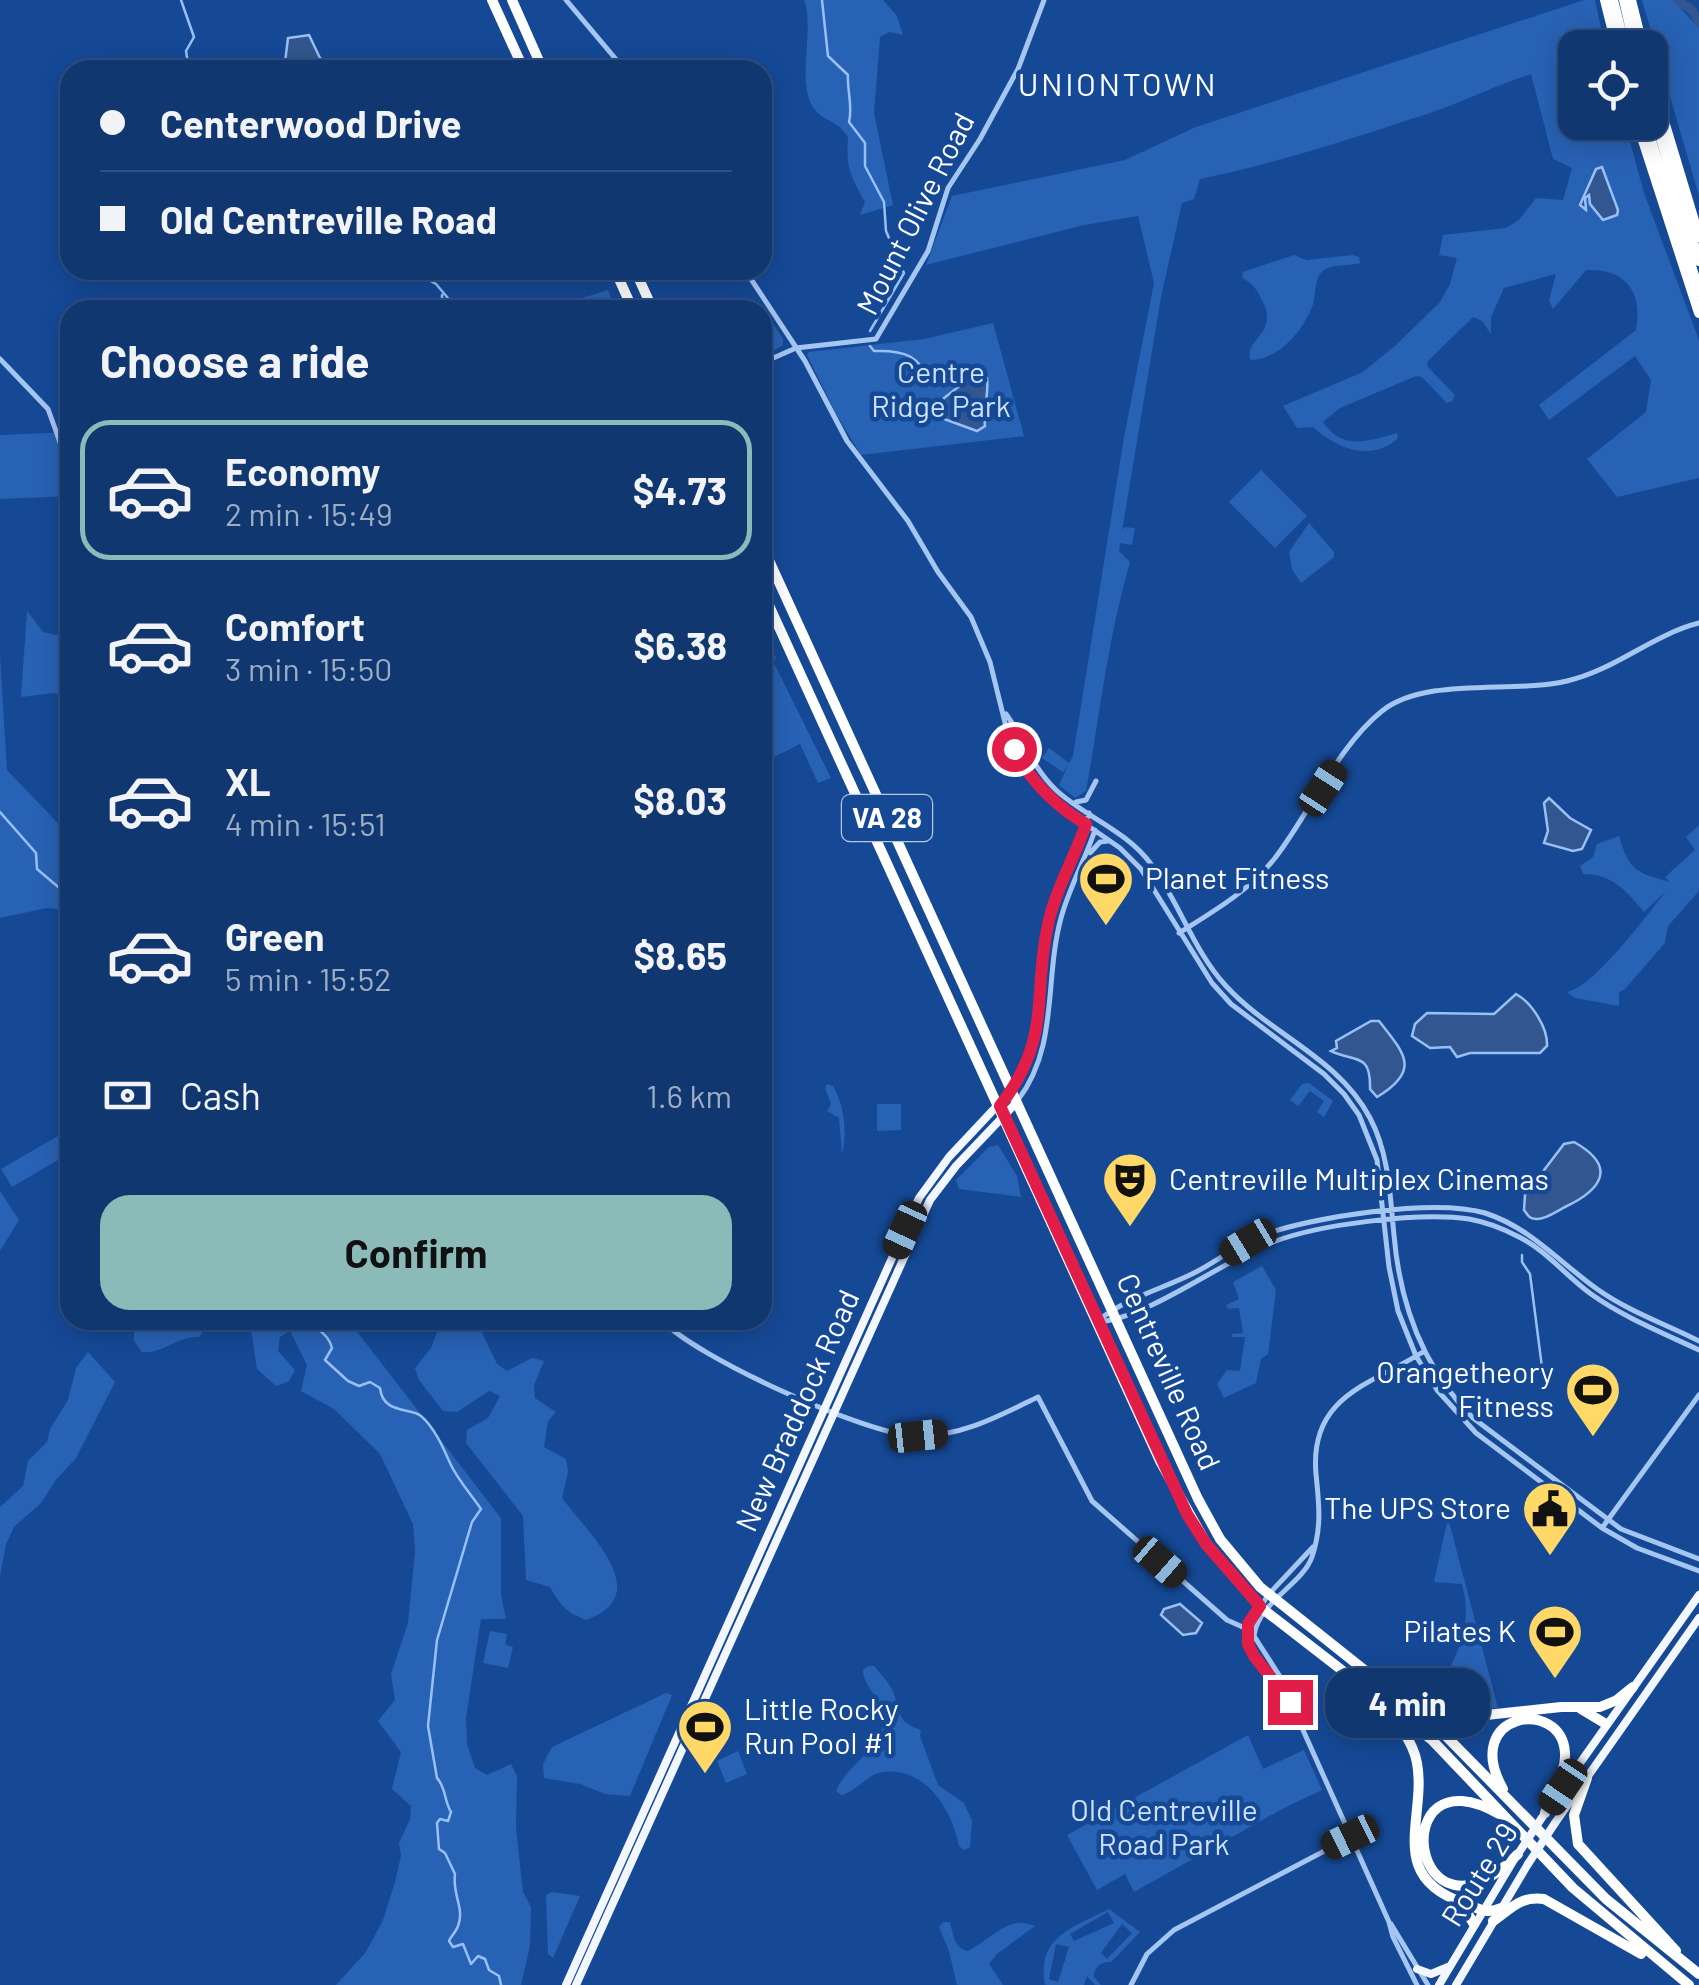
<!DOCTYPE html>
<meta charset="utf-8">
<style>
body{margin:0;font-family:Barlow,sans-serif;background:#193f75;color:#f1f3f6;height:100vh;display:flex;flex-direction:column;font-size:38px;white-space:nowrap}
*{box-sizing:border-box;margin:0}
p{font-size:32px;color:#9cacc3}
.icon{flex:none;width:55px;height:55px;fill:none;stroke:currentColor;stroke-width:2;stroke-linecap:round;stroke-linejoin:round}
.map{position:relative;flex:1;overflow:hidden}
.details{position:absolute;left:60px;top:300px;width:712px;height:1030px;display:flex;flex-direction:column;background:#103770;border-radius:30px;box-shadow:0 5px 25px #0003,0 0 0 2px #305183}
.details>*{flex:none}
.guide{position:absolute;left:60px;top:60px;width:712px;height:220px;border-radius:30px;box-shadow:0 5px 25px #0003,0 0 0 2px #305183;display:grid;align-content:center;height:220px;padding:0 40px;background:#103770}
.buttons{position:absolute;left:1558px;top:30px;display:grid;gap:20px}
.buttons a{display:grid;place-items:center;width:110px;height:110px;border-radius:20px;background:#103770;box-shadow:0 5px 25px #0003,0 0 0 2px #305183;font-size:50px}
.end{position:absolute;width:45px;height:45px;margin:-22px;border:12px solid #e11d48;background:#fff;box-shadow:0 0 0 5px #fff}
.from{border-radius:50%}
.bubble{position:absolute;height:70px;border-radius:30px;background:#103770;box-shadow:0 5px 25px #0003,0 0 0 2px #305183;font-size:32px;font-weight:700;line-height:70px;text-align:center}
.car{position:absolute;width:30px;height:60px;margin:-30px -15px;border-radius:12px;box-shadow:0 0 8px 2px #0007;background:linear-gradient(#222 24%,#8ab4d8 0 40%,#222 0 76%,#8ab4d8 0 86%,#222 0)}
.guide b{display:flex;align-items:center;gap:35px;height:95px;font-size:38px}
.guide b+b{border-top:2px solid #305183}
.guide i{width:25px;height:25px;background:#f1f3f6}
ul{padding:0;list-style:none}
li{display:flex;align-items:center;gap:30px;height:140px;margin:0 20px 15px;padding:0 20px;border:5px solid transparent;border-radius:30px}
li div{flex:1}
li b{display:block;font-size:38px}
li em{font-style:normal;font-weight:700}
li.on{border-color:#8bbbb9}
li>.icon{width:90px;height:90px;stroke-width:1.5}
h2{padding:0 40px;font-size:45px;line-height:120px}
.pay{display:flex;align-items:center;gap:25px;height:110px;padding:0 40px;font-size:38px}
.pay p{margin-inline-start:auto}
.primary-button{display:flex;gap:20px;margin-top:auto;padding:20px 40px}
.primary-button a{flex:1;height:115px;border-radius:30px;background:#8bbbb9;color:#111;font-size:40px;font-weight:700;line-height:115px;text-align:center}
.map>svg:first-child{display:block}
</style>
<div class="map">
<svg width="1699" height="1985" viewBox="0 0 1699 1985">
<rect width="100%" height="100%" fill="#154996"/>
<!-- green -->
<path fill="#2862b5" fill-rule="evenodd" d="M804,0H883L897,16L903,35L889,32L880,37L874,113L893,205L860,215L865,202C850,175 846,168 848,137C837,120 826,122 817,112C793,88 816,31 804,0Z
M1584,0H1595L1605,47L1575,48V122L1625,123L1644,193L1699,340V478L1617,497L1587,459L1646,412L1651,380L1635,356L1549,420L1539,405L1636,330C1643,292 1626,268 1586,270L1553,309L1549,300L1556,274L1504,288L1491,317V334L1482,321L1473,317L1428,361L1427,366L1455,395L1452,401L1447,403L1422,377L1416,376L1340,408L1323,422C1342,451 1369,441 1397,433L1398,438C1372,463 1336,448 1313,427L1297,428L1283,406L1363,372L1396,345L1440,302L1450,284L1457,258L1439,255L1443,235L1506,228L1519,220L1536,198L1563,200L1572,168L1553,159L1531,74C1497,85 1464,101 1430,113C1354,138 1278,163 1200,179L1194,199L1182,203L1161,297L1122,531L1124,527L1135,528L1132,545L1120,543L1119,551L1130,562C1108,637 1100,714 1086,791L1075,798L1059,785L1068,765L1063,772L1042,758L1049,748L1069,763L1073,756L1124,437L1154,283L1138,216L1084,225L926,265L952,196L1125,160L1196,127ZM1602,167L1614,196L1600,218L1589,201V195L1585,198L1587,208L1581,204L1596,169Z
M1642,0H1673L1699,28V196Z
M1294,255L1306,260L1353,255L1359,257L1360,263C1350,266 1337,264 1328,268C1313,274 1317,291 1313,304C1304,330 1279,360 1250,360C1246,336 1278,335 1263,302C1257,290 1254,284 1242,278L1243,272Z
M608,290L616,310H544Z
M764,310L783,339V345L763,357Z
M993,323L1024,436L861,455L836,414L807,355L809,352L924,339Z
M70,432V496L0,499V435Z
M1261,470L1307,516L1275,548L1229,502Z
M1309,523L1334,552V557L1301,583L1292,569L1289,552Z
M27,611L43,632L70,638V700L55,693L21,697Z
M762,630L776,658L773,661L831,778L818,783L800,744L766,761L763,755Z
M0,656L7,770L70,836V910L47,908L0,918Z
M1699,825V891L1668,926L1665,943L1625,989L1619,992V1006L1575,998L1567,992C1592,989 1649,913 1666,891L1644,912C1626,891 1613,874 1583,874L1580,866L1593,857L1597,844L1619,836C1629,870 1636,873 1670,882L1665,877L1695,850L1686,837Z
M1309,1083L1333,1101L1324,1117L1317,1112L1324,1101L1310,1091L1298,1106L1290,1100L1302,1084Z
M827,1084L833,1086C845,1106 847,1134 842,1154L839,1118L827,1111L831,1104L825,1088Z
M877,1104H901V1130L877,1131Z
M70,1129V1153L12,1187L1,1169Z
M998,1145L1017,1176L1021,1197L959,1189L956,1180L989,1147Z
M0,1191L19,1220L0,1251Z
M1262,1266L1276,1290L1268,1354L1261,1359L1256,1383L1224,1398L1217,1384L1227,1370L1240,1371L1245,1337H1232V1334L1243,1333L1239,1308L1228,1309L1226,1305L1239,1299L1233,1282Z
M126,1320H213L199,1337C177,1336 163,1354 142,1352L134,1341V1328Z
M244,1320H348L501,1518V1595L506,1619H481L466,1718L467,1744L475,1768L487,1775L511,1764L517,1776L516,1828L523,1892L531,1907L530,1946L521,1985H336L366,1952L383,1920L395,1882L401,1856L399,1843L410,1819L411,1806L392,1789L401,1752L378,1721L395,1700L391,1674L408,1623L415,1551L413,1524L380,1454L334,1409L301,1391L307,1365L290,1331L280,1337L278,1351L295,1370L289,1381L276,1386L257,1369L251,1329Z
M446,1320H476L497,1364L507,1371L532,1358L544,1361L534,1385L535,1398L556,1412L548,1421L544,1447L566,1459L568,1472L562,1498C588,1533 657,1595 586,1620C566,1612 561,1606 550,1587L526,1580L523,1516L466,1443L467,1430L488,1418L500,1396L489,1391L457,1412L443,1411L419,1380L415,1368L431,1348L440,1325Z
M88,1352L115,1382L76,1458L55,1481L42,1502L14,1527L6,1544L0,1576V1507L23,1486L28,1461L47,1442L50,1429L68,1400L76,1368Z
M1448,1518L1498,1708L1465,1710L1436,1694C1456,1657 1474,1627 1462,1584L1434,1582Z
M490,1631L507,1634L505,1645L513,1647L508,1668L483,1663Z
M868,1666H874C879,1672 886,1679 890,1686C903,1709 893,1721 921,1730L920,1736L938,1785L964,1803L972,1821L970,1847L964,1850L959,1846C952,1810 926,1766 882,1772C866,1775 857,1792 841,1795L836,1791C847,1763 889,1746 882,1712C879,1696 863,1685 863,1670Z
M666,1693L672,1695L630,1796L605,1794L580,1784L544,1778L543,1764L552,1747Z
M1248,1735L1263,1769L1304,1750L1322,1790L1282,1809L1134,1892L1125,1874L1097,1890L1067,1835Z
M738,1751L747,1774L726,1783L717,1761Z
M552,1892L580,1896L553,1958L548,1954L546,1895Z
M1109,1909L1140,1932L1111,1962C1101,1961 1094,1967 1094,1977L1101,1985H1095L1087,1976L1084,1985H1045C1036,1937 1072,1928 1109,1909ZM1108,1912L1114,1923L1074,1941L1070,1934ZM1122,1924L1132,1933L1107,1959L1101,1953ZM1056,1944L1069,1947L1058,1982L1049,1979Z
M944,1922H950C953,1934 954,1948 968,1951C991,1940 1008,1914 1035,1926L997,1954L989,1964L1003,1985H957L949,1951L939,1927Z"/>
<!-- water -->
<path fill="#325790" stroke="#99c0f5" stroke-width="2.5" d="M309,35L320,58L337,70H298L285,62L288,38Z
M1602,167L1618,210L1617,215L1603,220L1590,204L1589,195L1585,198L1586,210L1580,205L1596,169Z
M975,374L987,378C989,394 983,409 985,426L977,431L944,419L938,409L944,398Z
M1549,798L1570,818L1591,830L1582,849L1573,851L1544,843L1548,831L1544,803Z
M1516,994C1532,1003 1548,1028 1547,1046L1540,1053H1470L1457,1057L1450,1047L1430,1048L1412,1036L1415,1024L1427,1013L1494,1014Z
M1371,1021H1379C1404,1053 1422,1070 1377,1097L1370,1089C1371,1052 1356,1063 1331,1051L1337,1048L1336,1041Z
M1574,1142C1617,1166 1603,1189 1565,1207C1557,1211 1545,1220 1536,1219C1528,1218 1528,1215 1524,1210L1525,1195L1564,1144Z
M1180,1604L1202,1623L1196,1633L1183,1635L1161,1615L1164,1609Z"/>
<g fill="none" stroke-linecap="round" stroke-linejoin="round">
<!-- stream -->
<path stroke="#99c0f5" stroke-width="2.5" d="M181,0L194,37L186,51L189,70
M822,0L828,56L848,75C847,90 853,107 849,122L865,143V166L884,202L886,231L904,273L870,331
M410,270L436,284L458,310
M436,310L442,305V295
M870,346L874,351C909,350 915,356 935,384
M0,812L36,853L37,869L70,897
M1522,1255V1262L1530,1274L1544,1383
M292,1320C309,1325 327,1329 332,1348L325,1360L348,1381L359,1386L370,1382L380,1388C383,1415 411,1407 421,1416C434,1427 443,1447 450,1463C457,1479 471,1494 481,1509L472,1522L437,1640L428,1726L437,1778C446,1787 444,1801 451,1812L448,1821L440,1819L437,1823L439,1849L445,1853L455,1874C452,1895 465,1908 458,1926C456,1932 451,1936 449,1941L453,1947L463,1944L471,1964L478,1956L485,1959L489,1970L499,1976L501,1985"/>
<!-- river -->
<path stroke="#325790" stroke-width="9" d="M1677,0L1692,10L1699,22"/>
<!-- minor -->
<path stroke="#a6c6f2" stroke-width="5" d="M566,0L625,70
M745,270L805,361L847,441L908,521L938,572L971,617L990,662L1009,739L1026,771L1055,803L1120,848L1141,869L1212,983L1231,1004L1324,1074L1344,1094L1359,1115L1377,1160L1389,1267L1398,1311L1416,1356L1437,1390L1476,1433L1602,1528L1637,1548L1699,1571
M0,359L48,409L70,470
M762,363L796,348L876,339L928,251L948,188L980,139L1018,69L1044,0
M1006,714C1025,740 1031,766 1056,790C1085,817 1126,830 1151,864C1179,902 1193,950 1226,986C1271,1035 1338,1057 1370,1118C1389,1154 1390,1195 1394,1235C1400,1306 1423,1368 1473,1418L1621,1529L1699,1559
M1076,802L1086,800L1096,781
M1090,853L1100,842L1108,841
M1179,933C1214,911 1249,891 1275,858C1310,813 1337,747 1382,711C1426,676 1514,694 1567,681C1615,670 1652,635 1699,623
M1011,1091C1051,1039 1034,974 1050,916C1059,880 1079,848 1089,813
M1018,1100C1059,1046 1044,980 1061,918C1069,888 1085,860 1095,830
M662,1320C693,1356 869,1436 916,1436C961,1437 999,1416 1038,1397L1092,1501L1227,1620L1247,1629
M1099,1320C1126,1298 1162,1289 1194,1273C1216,1262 1237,1245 1260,1236C1310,1217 1434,1198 1485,1213C1531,1228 1559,1262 1597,1289C1628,1311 1665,1324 1699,1341
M1101,1322C1155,1314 1220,1262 1273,1242C1320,1224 1419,1212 1469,1219C1486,1222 1504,1229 1519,1237C1547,1251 1566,1276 1591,1294C1623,1317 1663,1333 1699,1350
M1602,1528L1699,1395
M1287,1694C1268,1685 1247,1649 1247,1629L1268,1595L1313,1547
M1391,1924L1428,1985
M1131,1985L1147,1954L1174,1930L1351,1837
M1417,1985L1393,1937L1389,1922L1290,1701L1286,1686L1254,1636C1258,1602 1302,1585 1312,1557C1322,1527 1319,1504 1316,1474C1309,1396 1370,1385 1423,1352"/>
<!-- major -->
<path stroke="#f1f6ff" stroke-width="8" d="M1556,1797L1699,1595
M1555,1823L1699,1618
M1417,1969L1431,1974L1448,1967
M566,1985L919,1198L949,1157L1011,1091
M576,1985L930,1200L956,1166L1017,1102
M1439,1985L1515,1858
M1456,1985L1528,1864"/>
<!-- highway -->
<path stroke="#fff" stroke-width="10" d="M492,0L524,70
M512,0L543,70
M1605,0L1617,48
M1613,0L1625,48
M1624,0L1635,48
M1631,0L1643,48
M1650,75L1699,237
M1650,103L1699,261
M1637,122L1699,313
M1645,122L1699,291
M615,270L633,310
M635,270L653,310
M762,545L1198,1499L1220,1539L1260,1587L1441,1731L1606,1899L1699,1974
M762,590L1160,1461L1206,1543L1259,1606L1432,1740L1573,1888L1689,1985
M1405,1694L1445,1712L1477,1716L1561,1707H1600L1617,1700L1633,1687
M1380,1704C1395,1720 1413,1740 1417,1763C1427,1818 1385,1876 1464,1903C1478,1908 1486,1915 1501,1908
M1581,1709L1606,1724
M1587,1778L1574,1815L1578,1844L1676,1951
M1503,1789C1460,1712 1562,1697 1565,1753C1566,1773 1552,1794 1545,1813
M1499,1814C1383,1747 1410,1964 1518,1854
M1461,1903L1474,1924
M1493,1921C1512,1908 1520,1896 1544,1899L1641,1954"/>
<!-- major-bridge -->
<path stroke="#f1f6ff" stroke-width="8" d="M1518,1854L1545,1813
M1528,1864L1555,1823"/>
</g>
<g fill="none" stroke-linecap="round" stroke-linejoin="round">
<!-- route -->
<path stroke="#e11d48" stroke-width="12" d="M1014,749C1031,782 1054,805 1086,824C1075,857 1057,886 1049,920C1031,997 1054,1035 1000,1106L1187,1514L1206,1544L1260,1606L1248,1624V1644L1254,1656L1290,1702"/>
</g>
<!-- icons -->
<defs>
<g id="stadium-pin" transform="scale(2.875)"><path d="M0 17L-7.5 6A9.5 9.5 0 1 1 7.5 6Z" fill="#ffd867" stroke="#154996"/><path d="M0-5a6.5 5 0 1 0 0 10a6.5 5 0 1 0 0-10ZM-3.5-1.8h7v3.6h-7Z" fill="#111"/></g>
<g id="theatre-pin" transform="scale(2.875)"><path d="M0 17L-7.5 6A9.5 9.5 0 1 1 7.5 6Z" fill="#ffd867" stroke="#154996"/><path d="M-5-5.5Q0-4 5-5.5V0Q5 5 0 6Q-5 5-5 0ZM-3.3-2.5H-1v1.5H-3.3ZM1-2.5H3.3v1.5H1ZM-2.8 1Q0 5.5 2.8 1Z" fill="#111"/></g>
<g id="civic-pin" transform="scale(2.875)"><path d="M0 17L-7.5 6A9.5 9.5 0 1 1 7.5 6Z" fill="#ffd867" stroke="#154996"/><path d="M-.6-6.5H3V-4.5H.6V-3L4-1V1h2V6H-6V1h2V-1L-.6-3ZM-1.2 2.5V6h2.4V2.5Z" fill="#111"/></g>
</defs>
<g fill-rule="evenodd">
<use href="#stadium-pin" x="1106" y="879"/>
<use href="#theatre-pin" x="1130" y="1180"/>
<use href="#stadium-pin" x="1593" y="1390"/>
<use href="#civic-pin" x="1550" y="1509"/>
<use href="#stadium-pin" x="1555" y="1632"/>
<use href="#stadium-pin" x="705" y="1727"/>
</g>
<g text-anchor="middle" stroke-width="9" stroke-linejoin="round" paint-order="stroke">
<!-- shield labels -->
<rect fill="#154996" stroke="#b9c8e0" stroke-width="2.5" x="842" y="795" width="90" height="46" rx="8"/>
<g font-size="28" font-weight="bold" fill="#fff">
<text x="887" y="828">VA 28</text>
</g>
<!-- street labels -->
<g font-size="30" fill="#fff" stroke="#154996">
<text transform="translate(916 214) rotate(-63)" y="10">Mount Olive Road</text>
<text transform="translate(1168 1372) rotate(66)" y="10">Centreville Road</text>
<text transform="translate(798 1411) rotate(-66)" y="10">New Braddock Road</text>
<text transform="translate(1480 1875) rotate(-58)" y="10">Route 29</text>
</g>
<!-- park labels -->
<g font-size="30" fill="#cee1fc" stroke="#154996">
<text x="941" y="383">Centre<tspan x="941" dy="34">Ridge Park</tspan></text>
<text x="1164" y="1821">Old Centreville<tspan x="1164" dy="34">Road Park</tspan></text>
</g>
<!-- poi labels -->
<g font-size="30" fill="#fff" stroke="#154996" text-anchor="start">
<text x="1145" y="889">Planet Fitness</text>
<text x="1169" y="1190">Centreville Multiplex Cinemas</text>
<text x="1554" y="1383" text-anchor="end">Orangetheory<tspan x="1554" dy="34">Fitness</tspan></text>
<text x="1511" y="1519" text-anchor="end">The UPS Store</text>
<text x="1516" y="1642" text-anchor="end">Pilates K</text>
<text x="744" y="1720">Little Rocky<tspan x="744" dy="34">Run Pool #1</tspan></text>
</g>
<!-- neighbourhood labels -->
<g font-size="32" letter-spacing="2.5" fill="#fff" stroke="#154996">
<text x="1118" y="96">UNIONTOWN</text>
</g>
</g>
</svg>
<div class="buttons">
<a><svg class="icon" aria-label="locate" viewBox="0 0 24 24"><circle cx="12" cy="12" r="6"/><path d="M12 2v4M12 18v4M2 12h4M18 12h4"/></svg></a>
</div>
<i class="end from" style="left:1014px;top:749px"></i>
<i class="end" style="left:1290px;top:1702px"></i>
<div class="bubble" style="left:1325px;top:1668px;width:165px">4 min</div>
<i class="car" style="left:1323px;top:788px;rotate:33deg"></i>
<i class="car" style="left:905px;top:1230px;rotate:205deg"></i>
<i class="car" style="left:1248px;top:1242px;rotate:239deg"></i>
<i class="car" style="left:918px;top:1436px;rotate:84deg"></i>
<i class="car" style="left:1160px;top:1562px;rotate:131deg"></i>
<i class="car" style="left:1563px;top:1787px;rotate:214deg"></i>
<i class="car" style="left:1350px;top:1837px;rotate:244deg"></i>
<div class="guide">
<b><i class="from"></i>Centerwood Drive</b>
<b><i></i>Old Centreville Road</b>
</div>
<section class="details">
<h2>Choose a ride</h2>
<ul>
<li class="on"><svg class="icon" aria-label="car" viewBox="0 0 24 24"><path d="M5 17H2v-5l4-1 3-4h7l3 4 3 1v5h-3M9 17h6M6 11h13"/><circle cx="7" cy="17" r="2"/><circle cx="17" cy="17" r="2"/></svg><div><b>Economy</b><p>2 min · 15:49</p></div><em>$4.73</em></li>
<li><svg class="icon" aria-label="car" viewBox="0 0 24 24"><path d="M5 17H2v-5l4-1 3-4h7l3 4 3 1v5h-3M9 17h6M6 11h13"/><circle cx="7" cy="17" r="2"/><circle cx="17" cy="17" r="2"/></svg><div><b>Comfort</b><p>3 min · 15:50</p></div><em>$6.38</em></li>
<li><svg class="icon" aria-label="car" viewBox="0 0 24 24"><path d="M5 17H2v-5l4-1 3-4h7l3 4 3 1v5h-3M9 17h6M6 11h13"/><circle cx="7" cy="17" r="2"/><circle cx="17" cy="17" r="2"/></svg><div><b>XL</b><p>4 min · 15:51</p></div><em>$8.03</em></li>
<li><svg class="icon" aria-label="car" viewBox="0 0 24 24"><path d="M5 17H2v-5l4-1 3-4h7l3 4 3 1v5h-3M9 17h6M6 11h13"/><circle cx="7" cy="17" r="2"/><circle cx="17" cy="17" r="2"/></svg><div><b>Green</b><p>5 min · 15:52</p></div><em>$8.65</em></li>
</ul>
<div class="pay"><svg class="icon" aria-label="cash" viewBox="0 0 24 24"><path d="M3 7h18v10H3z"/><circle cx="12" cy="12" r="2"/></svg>Cash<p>1.6 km</p></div>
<div class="primary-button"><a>Confirm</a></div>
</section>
</div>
